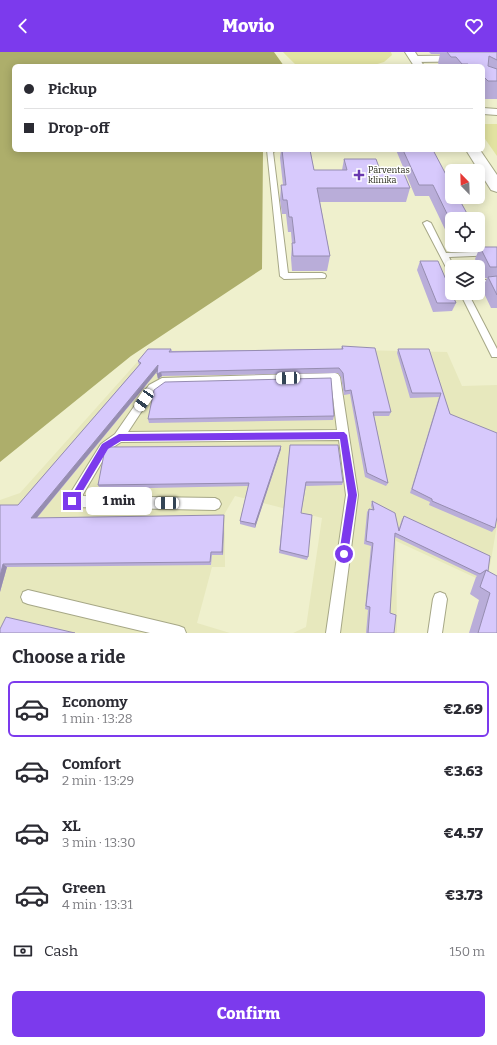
<!DOCTYPE html>
<meta charset="utf-8">
<style>
body{margin:0;font-family:Bitter,serif;background:#f2f2f3;color:#2b2b33;height:100vh;display:flex;flex-direction:column;font-size:15px;white-space:nowrap}
*{box-sizing:border-box;margin:0}
p{font-size:13px;color:#7c7c81}
.icon{flex:none;width:22px;height:22px;fill:none;stroke:currentColor;stroke-width:2;stroke-linecap:round;stroke-linejoin:round}
.map{position:relative;height:581px;overflow:hidden}
.sheet{display:flex;flex-direction:column;background:#fff;flex:1}
.sheet>*{flex:none}
.guide{position:absolute;left:12px;top:12px;width:473px;height:88px;border-radius:6px;box-shadow:0 2px 10px #0003;display:grid;align-content:center;height:88px;padding:0 12px;background:#fff}
.needle{width:26px;rotate:337deg}
.fabs{position:absolute;left:445px;top:112px;display:grid;gap:8px}
.fabs a{display:grid;place-items:center;width:40px;height:40px;border-radius:6px;background:#fff;box-shadow:0 2px 10px #0003;font-size:20px}
.end{position:absolute;width:18px;height:18px;margin:-9px;border:5px solid #7c3aed;background:#fff;box-shadow:0 0 0 2px #fff}
.from{border-radius:50%}
.bubble{position:absolute;height:28px;border-radius:6px;background:#fff;box-shadow:0 2px 10px #0003;font-size:13px;font-weight:800;line-height:28px;text-align:center}
.car{position:absolute;width:12px;height:24px;margin:-12px -6px;border-radius:5px;box-shadow:0 0 3px 1px #0007;background:linear-gradient(#fff 24%,#345 0 40%,#fff 0 76%,#345 0 86%,#fff 0)}
.guide b{display:flex;align-items:center;gap:14px;height:38px;font-size:15px}
.guide b+b{border-top:1px solid #e1e1e2}
.guide i{width:10px;height:10px;background:#2b2b33}
ul{padding:0;list-style:none}
li{display:flex;align-items:center;gap:12px;height:56px;margin:0 8px 6px;padding:0 4px;border:2px solid transparent;border-radius:6px}
li div{flex:1}
li b{display:block;font-size:15px}
li em{font-style:normal;font-weight:800}
li.active{border-color:#7c3aed}
li>.icon{width:36px;height:36px;stroke-width:1.5}
h2{padding:0 12px;font-size:18px;line-height:48px}
.pay{display:flex;align-items:center;gap:10px;height:44px;padding:0 12px;font-size:15px}
.pay p{margin-inline-start:auto}
.cta{display:flex;gap:8px;margin-top:auto;padding:8px 12px}
.cta a{flex:1;height:46px;border-radius:6px;background:#7c3aed;color:#fff;font-size:16px;font-weight:800;line-height:46px;text-align:center}
header{display:flex;justify-content:space-between;align-items:center;height:52px;padding:0 12px;background:#7c3aed;color:#fff;font-size:18px;font-weight:800}
.map>svg:first-child{display:block}
</style>
<header><svg class="icon" aria-label="back" viewBox="0 0 24 24"><path d="M15 5l-7 7 7 7"/></svg>Movio<svg class="icon" aria-label="heart" viewBox="0 0 24 24"><path d="M12 20l-8-8c-3-5 5-10 8-4 3-6 11-1 8 4z"/></svg></header>
<div class="map">
<svg width="497" height="581" viewBox="0 0 497 581">
<rect width="100%" height="100%" fill="#eff0cd"/>
<!-- built -->
<path fill="#e7e8bd" d="M357,298L447,300L462,334L497,333V473L487,531L396,489L397,581H293L306,575L322,466L235,444L225,461V515H212L197,571L230,581H0V448L20,441L147,299Z"/>
<!-- green -->
<path fill="#e2e3a1" d="M283,0H391L392,3L384,10L371,14H297Z
M483,72H497V104L483,84Z"/>
<!-- forest -->
<path fill="#adae6b" d="M0,0H274L284,14H14V98H263L262,217L131,304L0,410Z"/>
<g fill="none" stroke-linecap="round" stroke-linejoin="round">
<!-- service casing -->
<g stroke="#a6a786" stroke-width="2">
<path id="service" d="M267,98H277L273,100L288,221H322L325,222L326,224L325,226L284,227L280,224Z
M427,169L431,171L446,201L497,199V203L449,205L454,215H452V222L449,221L423,171Z
M478,228H497V234H478Z
M460,241H468L497,297V305H492Z
M335,321L338,322L340,325L358,443L340,581H326L346,443L339,388L121,390L109,398L82,444L215,446L219,448L221,452L219,456L215,458L72,455L68,453L66,449L68,445L101,392L115,382L149,333L162,326ZM331,329L337,378L128,380L155,339L166,333Z
M28,538L179,574L184,576L186,581H150L28,552L23,550L21,545L23,540Z
M440,540L445,542L447,547L442,581H428L433,547L435,542Z"/>
</g>
<!-- minor casing -->
<g stroke="#a6a786" stroke-width="2">
<path id="minor" d="M497,3V9L415,10L411,7L415,4Z
M483,56L497,57V63L483,62Z"/>
</g>
<!-- primary casing -->
<g stroke="#a6a786" stroke-width="2">
<path id="primary" d="M405,0H415L424,14H414Z
M466,98H480L497,123V140L491,138Z"/>
</g>
<!-- service -->
<use href="#service" fill="#fff" fill-rule="evenodd"/>
<!-- minor -->
<use href="#minor" fill="#fff" fill-rule="evenodd"/>
<!-- primary -->
<use href="#primary" fill="#fff" fill-rule="evenodd"/>
</g>
<!-- wall -->
<path fill="#b9add9" d="M429,0H497V47H483V14H440L438,11L440,2H431Z
M281,98H310L314,118H342L344,107L380,118L410,136L406,150H320L330,204L327,219H292L291,206L292,192L291,180H288L286,162H282L280,148L281,133H283L280,106Z
M396,98H433L452,167V192L429,144H415Z
M453,193H477L475,196H454Z
M480,195H497V256H491L482,237L487,226H484L475,207Z
M420,209L456,251L452,259L433,260L417,218Z
M342,294L391,360L389,364H374L388,431L386,434L365,425L350,342L344,343L341,325L338,321L162,324L158,327L157,322V320L37,466H224L223,503H212L211,513L7,515L0,540V453H18L139,313L138,309L171,297L172,299L341,297Z
M398,297H429L450,362L495,476L492,480L429,453L430,450L410,441L439,345L410,346L397,301Z
M334,364L333,368L149,371L148,367Z
M290,393L343,430L342,433L306,434L301,461L308,505L307,508L279,501Z
M281,394V397L255,476L240,472V469L248,434L100,437L98,433Z
M372,449L399,476L402,467L404,464L488,519L497,581H469L479,548L470,542L476,525L477,524L395,485L390,561L394,581H366L368,558L365,557L371,494L364,492L367,460L369,457L372,458L371,453Z"/>
<!-- shaded-wall -->
<path fill="#968db0" d="M158,313L159,317L34,469L31,466Z
M161,320L162,324L158,327L157,322Z
M281,394V397L255,476V472Z
M224,463V466L223,503L222,500Z
M3,512L7,515L0,540V524Z"/>
<!-- building -->
<path fill="#d7c9fc" stroke="#968db0" d="M447,0H497V8L489,4L488,14L497,17V29H488L483,24V14H469L468,12H462L456,5H451Z
M282,98H310L314,118H347L344,107H376L380,118L402,117L410,136H317L330,204H293L292,191H295L292,165H289L287,148H283L281,133H286Z
M403,98H433L452,134V145H458L470,167H452V172L433,133H419Z
M480,195H497V215H490Z
M420,209H438L456,251H437Z
M497,224V243L488,225Z
M342,294L375,296L391,360H373L388,431L367,421L351,338L345,339L343,321L339,316L161,320L157,322L158,313L31,466L224,463L222,500H211L210,510L3,512L0,524V453H18L141,311L138,309L148,297H171L169,300L343,297Z
M398,297H429L450,362L497,381V465L495,476L432,449V447L412,437L441,341H412Z
M331,326L334,364L148,367L154,338L165,330Z
M290,393H338L343,430H306L301,461L312,463L308,505L280,498Z
M281,394L255,472L240,469L249,431L98,433L104,402L108,395Z
M372,449L395,461L399,479L404,464L490,504L488,519L486,518L480,522L395,481L390,561L396,563L394,581H368L370,555L366,554L373,491L366,489L369,457L374,458Z
M486,518L497,524V581H478L490,541L480,535Z
M6,565L75,581H0V577Z"/>
<!-- route -->
<path fill="#7c3aed" d="M344,380L347,383L357,443L348,502L347,505L344,506L340,505L339,502L348,443L340,387L121,389L108,397L75,452L72,453L69,452L68,449L102,392L119,382Z"/>
<!-- markers -->
<path fill="#6938b0" stroke="#fff" stroke-width="1.5" d="M357 117h4v4h4v4h-4v4h-4v-4h-4v-4h4z"/>
<g text-anchor="middle" stroke-width="3" stroke-linejoin="round" paint-order="stroke">
<!-- far-poi labels -->
<g font-size="9" fill="#292a1c" stroke="#fff" text-anchor="start">
<text x="368" y="121">Pārventas<tspan x="368" dy="10">klīnika</tspan></text>
</g>
</g>
</svg>
<div class="fabs">
<a><svg class="needle" viewBox="-14 -14 28 28"><path d="M0-13l5 13h-10z" fill="#e53935"/><path d="M0 13l5-13h-10z" fill="#7c7c81"/></svg></a>
<a><svg class="icon" aria-label="locate" viewBox="0 0 24 24"><circle cx="12" cy="12" r="6"/><path d="M12 2v4M12 18v4M2 12h4M18 12h4"/></svg></a>
<a><svg class="icon" aria-label="layers" viewBox="0 0 24 24"><path d="M12 4l9 5-9 5-9-5zM3 14l9 5 9-5"/></svg></a>
</div>
<i class="end from" style="left:344px;top:502px"></i>
<i class="end" style="left:72px;top:449px"></i>
<div class="bubble" style="left:86px;top:435px;width:66px">1 min</div>
<i class="car" style="left:288px;top:326px;rotate:268deg"></i>
<i class="car" style="left:144px;top:348px;rotate:214deg"></i>
<i class="car" style="left:167px;top:451px;rotate:271deg"></i>
<div class="guide">
<b><i class="from"></i>Pickup</b>
<b><i></i>Drop-off</b>
</div>
</div>
<section class="sheet">
<h2>Choose a ride</h2>
<ul>
<li class="active"><svg class="icon" aria-label="car" viewBox="0 0 24 24"><path d="M5 17H2v-5l4-1 3-4h7l3 4 3 1v5h-3M9 17h6M6 11h13"/><circle cx="7" cy="17" r="2"/><circle cx="17" cy="17" r="2"/></svg><div><b>Economy</b><p>1 min · 13:28</p></div><em>€2.69</em></li>
<li><svg class="icon" aria-label="car" viewBox="0 0 24 24"><path d="M5 17H2v-5l4-1 3-4h7l3 4 3 1v5h-3M9 17h6M6 11h13"/><circle cx="7" cy="17" r="2"/><circle cx="17" cy="17" r="2"/></svg><div><b>Comfort</b><p>2 min · 13:29</p></div><em>€3.63</em></li>
<li><svg class="icon" aria-label="car" viewBox="0 0 24 24"><path d="M5 17H2v-5l4-1 3-4h7l3 4 3 1v5h-3M9 17h6M6 11h13"/><circle cx="7" cy="17" r="2"/><circle cx="17" cy="17" r="2"/></svg><div><b>XL</b><p>3 min · 13:30</p></div><em>€4.57</em></li>
<li><svg class="icon" aria-label="car" viewBox="0 0 24 24"><path d="M5 17H2v-5l4-1 3-4h7l3 4 3 1v5h-3M9 17h6M6 11h13"/><circle cx="7" cy="17" r="2"/><circle cx="17" cy="17" r="2"/></svg><div><b>Green</b><p>4 min · 13:31</p></div><em>€3.73</em></li>
</ul>
<div class="pay"><svg class="icon" aria-label="cash" viewBox="0 0 24 24"><path d="M3 7h18v10H3z"/><circle cx="12" cy="12" r="2"/></svg>Cash<p>150 m</p></div>
<div class="cta"><a>Confirm</a></div>
</section>
